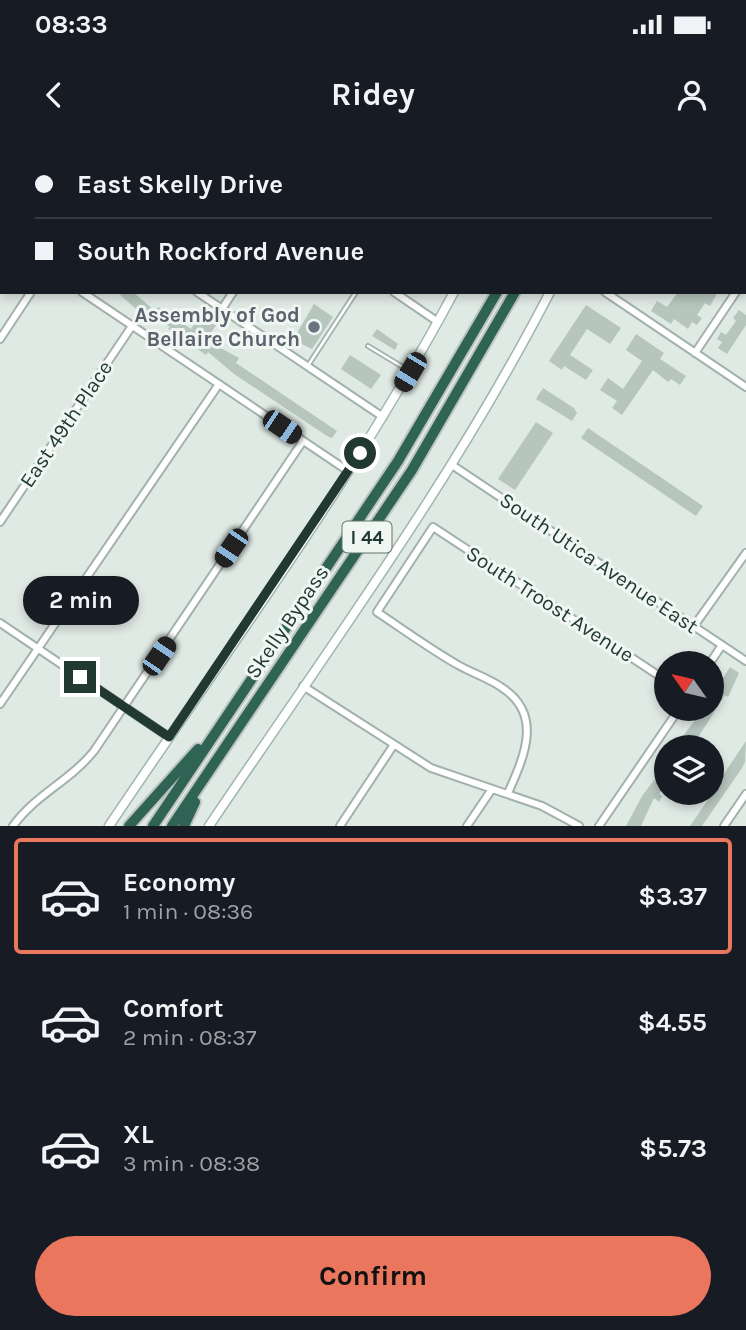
<!DOCTYPE html>
<meta charset="utf-8">
<style>
body{margin:0;font-family:Karla,sans-serif;background:#242831;color:#f1f3f6;height:100vh;display:flex;flex-direction:column;font-size:26px;white-space:nowrap}
*{box-sizing:border-box;margin:0}
p{font-size:23px;color:#9ea1a6}
.icon{flex:none;width:38px;height:38px;fill:none;stroke:currentColor;stroke-width:2;stroke-linecap:round;stroke-linejoin:round}
.map{position:relative;height:686px;overflow:hidden}
.drawer{display:flex;flex-direction:column;background:#171b24;flex:1}
.drawer>*{flex:none}
.guide{position:absolute;left:0px;top:0px;width:747px;height:154px;box-shadow:0 4px 10px #0003;display:grid;align-content:center;height:154px;padding:0 35px;background:#171b24}
.needle{width:46px;rotate:304deg}
.controls{position:absolute;left:654px;top:511px;display:grid;gap:14px}
.controls a{display:grid;place-items:center;width:70px;height:70px;border-radius:50%;background:#171b24;box-shadow:0 4px 10px #0003;font-size:35px}
.end{position:absolute;width:32px;height:32px;margin:-16px;border:9px solid #223931;background:#fff;box-shadow:0 0 0 4px #fff}
.from{border-radius:50%}
.bubble{position:absolute;height:49px;border-radius:24px;background:#171b24;box-shadow:0 4px 10px #0003;font-size:23px;font-weight:700;line-height:49px;text-align:center}
.car{position:absolute;width:21px;height:42px;margin:-21px -10px;border-radius:9px;box-shadow:0 0 5px 2px #0007;background:linear-gradient(#222 24%,#8ab4d8 0 40%,#222 0 76%,#8ab4d8 0 86%,#222 0)}
.guide b{display:flex;align-items:center;gap:24px;height:66px;font-size:26px}
.guide b+b{border-top:2px solid #363941}
.guide i{width:18px;height:18px;background:#f1f3f6}
ul{padding:12px 0 0;list-style:none}
li{display:flex;align-items:center;gap:21px;height:116px;margin:0 14px 10px;padding:0 21px;border:4px solid transparent;border-radius:7px}
li div{flex:1}
li b{display:block;font-size:26px}
li em{font-style:normal;font-weight:700}
li.on{border-color:#ea765e}
li>.icon{width:63px;height:63px;stroke-width:1.5}
.primary-button{display:flex;gap:14px;margin-top:auto;padding:14px 35px}
.primary-button a{flex:1;height:80px;border-radius:42px;background:#ea765e;color:#111;font-size:28px;font-weight:700;line-height:80px;text-align:center}
.status{display:flex;justify-content:space-between;align-items:center;height:49px;padding:0 35px;background:#171b24;direction:ltr}
.status svg{height:19px;fill:currentColor}
header{display:flex;justify-content:space-between;align-items:center;height:91px;padding:0 35px;background:#171b24;font-size:32px;font-weight:700}
.map>svg:first-child{display:block}
</style>
<div class="status"><b>08:33</b><svg viewBox="0 0 49 12"><path d="M0 12V9h3v3zM5 12V6h3v6zM10 12V3h3v9zM15 12V0h3v12zM26 1h20v11H26zM47 4h2v5h-2z"/></svg></div>
<header><svg class="icon" aria-label="back" viewBox="0 0 24 24"><path d="M15 5l-7 7 7 7"/></svg>Ridey<svg class="icon" aria-label="person" viewBox="0 0 24 24"><circle cx="12" cy="8" r="4"/><path d="M4 21q1-7 8-7t8 7"/></svg></header>
<div class="map">
<svg width="746" height="686" viewBox="0 0 746 686">
<rect width="100%" height="100%" fill="#e0eae5"/>
<g fill="none" stroke-linecap="round" stroke-linejoin="round">
<!-- stream -->
<path stroke="#8bc8cd" stroke-width="2" d="M160,0L162,2
M175,0L178,2
M70,2L71,0"/>
</g>
<!-- building -->
<path fill="#b6c5be" d="M117,152H133L155,171L158,167L191,189L197,179L202,182L208,174L219,181L206,200L239,218L236,223L337,291L332,298L327,296L234,234L208,212L206,215L176,194L168,189L170,187L158,179L156,181L146,178Z
M678,152H718L710,166L705,163L697,175L702,178L697,185L692,182L688,189L674,179L671,184L651,171L657,161L667,167Z
M314,164L333,177L312,209L293,200Z
M586,165L621,188L610,204L587,189L570,215L593,230L586,240L564,226L562,230L549,221Z
M739,170L746,175V185L727,214L718,208L722,202L717,199L721,192L726,195L736,181L733,178Z
M377,189L398,204L395,210L372,196Z
M636,194L664,213L660,219L686,236L680,245L671,239L668,242L653,230L622,275L612,268L617,261L600,250L608,238L623,249L642,221L626,210Z
M350,215L381,235L371,249L341,229Z
M543,248L574,268L577,273L572,281L536,259Z
M536,282L553,293L515,350L498,339Z
M588,288L703,366L696,376L581,298Z
M730,527L739,533L728,557L725,555L692,607H675L703,569H712V555Z
M746,601L745,622L742,628L702,686H690L712,654V645L715,647Z
M667,623V643L659,654L662,656L659,662L654,658L641,686H626L642,656Z"/>
<g fill="none" stroke-linecap="round" stroke-linejoin="round">
<!-- lane casing -->
<g stroke="#a3b1ab" stroke-width="6">
<path id="lane" d="M147,0L149,2
M385,0L388,2
M642,0L644,2
M80,2L81,0
M468,2L469,0
M500,2L501,0
M368,206L406,229
M309,224L356,152"/>
</g>
<!-- street casing -->
<g stroke="#a3b1ab" stroke-width="10">
<path id="street" d="M168,0L170,2
M0,19L2,20
M0,97L2,98
M746,138V137
M82,152L348,331
M197,152L383,277
M394,152L438,182
M605,152L746,247
M222,169L233,152
M0,199L31,152
M695,213L736,152
M452,325L746,521
M0,382L132,186
M0,483L169,597
M694,486L746,413
M710,523L722,505
M303,546L431,628L542,666L579,686
M0,564L219,244
M508,653C524,617 544,574 501,547C488,538 472,533 458,525C430,509 404,490 377,472L433,387L667,541
M13,686C35,655 70,641 94,611L303,301
M340,686L393,606
M467,686L492,649
M599,686L679,569
M724,686L746,654"/>
</g>
<!-- secondary casing -->
<g stroke="#a0b5ac" stroke-width="11">
<path id="secondary" d="M524,2V0
M621,2L622,0
M109,686C227,510 354,339 454,152
M209,686C327,511 453,340 550,152"/>
</g>
<!-- highway casing -->
<g stroke="#bdc4c1" stroke-width="14">
<path id="highway" d="M569,2V0
M587,2V0
M129,686L198,609
M153,686L398,321L497,152
M172,686L412,330L515,152
M184,686L195,662"/>
</g>
<!-- lane -->
<use href="#lane" stroke="#fff" stroke-width="2.5"/>
<!-- street -->
<use href="#street" stroke="#fff" stroke-width="6"/>
<!-- secondary -->
<use href="#secondary" stroke="#fff" stroke-width="8"/>
<!-- highway -->
<use href="#highway" stroke="#2f6455" stroke-width="10"/>
</g>
<g fill="none" stroke-linecap="round" stroke-linejoin="round">
<!-- route -->
<path stroke="#223931" stroke-width="9" d="M80,537L169,597L360,313"/>
</g>
<!-- markers -->
<circle fill="#6b7280" stroke="#f0f7f3" stroke-width="2.5" cx="314" cy="187" r="7"/>
<g text-anchor="middle" stroke-width="6" stroke-linejoin="round" paint-order="stroke">
<!-- shield labels -->
<rect fill="#f0f7f3" stroke="#60726b" stroke-width="2" x="342.5" y="381.5" width="49" height="31" rx="5"/>
<g font-size="19" font-weight="bold" fill="#223931">
<text x="367" y="404">I 44</text>
</g>
<!-- worship labels -->
<g font-size="21" font-weight="bold" fill="#5b616d" stroke="#f0f7f3" text-anchor="end">
<text x="300" y="182">Assembly of God<tspan x="300" dy="24">Bellaire Church</tspan></text>
</g>
<!-- street labels -->
<g font-size="21" fill="#223931" stroke="#f0f7f3">
<text transform="translate(66 284) rotate(-56)" y="7">East 49th Place</text>
<text transform="translate(599 423) rotate(34)" y="7">South Utica Avenue East</text>
<text transform="translate(550 464) rotate(33)" y="7">South Troost Avenue</text>
<text transform="translate(287 482) rotate(-56)" y="7">Skelly Bypass</text>
</g>
</g>
</svg>
<div class="controls">
<a><svg class="needle" viewBox="-14 -14 28 28"><path d="M0-13l5 13h-10z" fill="#e53935"/><path d="M0 13l5-13h-10z" fill="#9ea1a6"/></svg></a>
<a><svg class="icon" aria-label="layers" viewBox="0 0 24 24"><path d="M12 4l9 5-9 5-9-5zM3 14l9 5 9-5"/></svg></a>
</div>
<i class="end from" style="left:360px;top:313px"></i>
<i class="end" style="left:80px;top:537px"></i>
<div class="bubble" style="left:23px;top:436px;width:116px">2 min</div>
<i class="car" style="left:410px;top:232px;rotate:211deg"></i>
<i class="car" style="left:282px;top:287px;rotate:124deg"></i>
<i class="car" style="left:231px;top:408px;rotate:214deg"></i>
<i class="car" style="left:159px;top:516px;rotate:34deg"></i>
<div class="guide">
<b><i class="from"></i>East Skelly Drive</b>
<b><i></i>South Rockford Avenue</b>
</div>
</div>
<section class="drawer">
<ul>
<li class="on"><svg class="icon" aria-label="car" viewBox="0 0 24 24"><path d="M5 17H2v-5l4-1 3-4h7l3 4 3 1v5h-3M9 17h6M6 11h13"/><circle cx="7" cy="17" r="2"/><circle cx="17" cy="17" r="2"/></svg><div><b>Economy</b><p>1 min · 08:36</p></div><em>$3.37</em></li>
<li><svg class="icon" aria-label="car" viewBox="0 0 24 24"><path d="M5 17H2v-5l4-1 3-4h7l3 4 3 1v5h-3M9 17h6M6 11h13"/><circle cx="7" cy="17" r="2"/><circle cx="17" cy="17" r="2"/></svg><div><b>Comfort</b><p>2 min · 08:37</p></div><em>$4.55</em></li>
<li><svg class="icon" aria-label="car" viewBox="0 0 24 24"><path d="M5 17H2v-5l4-1 3-4h7l3 4 3 1v5h-3M9 17h6M6 11h13"/><circle cx="7" cy="17" r="2"/><circle cx="17" cy="17" r="2"/></svg><div><b>XL</b><p>3 min · 08:38</p></div><em>$5.73</em></li>
</ul>
<div class="primary-button"><a>Confirm</a></div>
</section>
